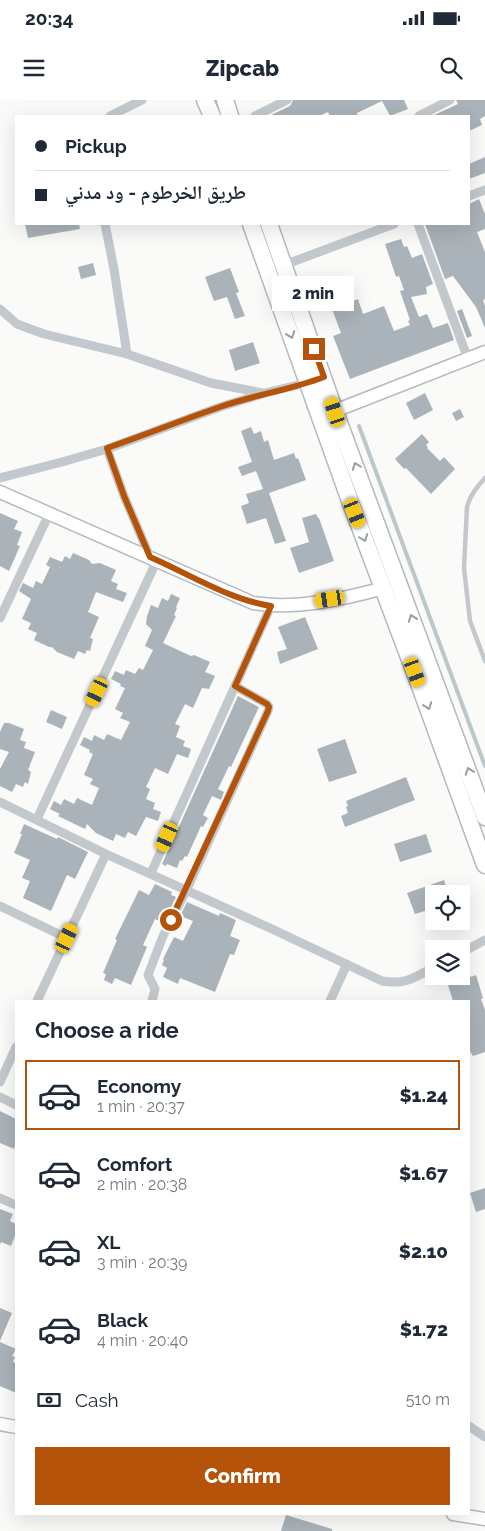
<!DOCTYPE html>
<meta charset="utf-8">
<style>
body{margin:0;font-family:Raleway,"Noto Naskh Arabic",sans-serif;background:#f2f2f3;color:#1f2937;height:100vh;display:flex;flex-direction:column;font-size:19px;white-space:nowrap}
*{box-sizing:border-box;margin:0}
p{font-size:16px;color:#747a83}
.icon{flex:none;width:28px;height:28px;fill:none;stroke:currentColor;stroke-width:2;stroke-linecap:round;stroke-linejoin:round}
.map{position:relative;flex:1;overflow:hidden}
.side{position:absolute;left:15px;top:900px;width:455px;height:515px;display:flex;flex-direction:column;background:#fff;border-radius:0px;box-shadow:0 5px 20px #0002}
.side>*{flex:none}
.guide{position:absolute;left:15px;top:15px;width:455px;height:110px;border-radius:0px;box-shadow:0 5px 20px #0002;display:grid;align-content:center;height:110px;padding:0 20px;background:#fff}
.fabs{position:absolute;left:425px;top:785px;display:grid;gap:10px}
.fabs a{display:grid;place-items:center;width:45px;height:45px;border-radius:0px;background:#fff;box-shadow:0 5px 20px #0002;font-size:25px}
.end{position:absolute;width:22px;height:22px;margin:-11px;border:6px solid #b45309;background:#fff;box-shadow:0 0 0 2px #fff}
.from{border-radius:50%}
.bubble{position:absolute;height:35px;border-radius:0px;background:#fff;box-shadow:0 5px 20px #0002;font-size:16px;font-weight:800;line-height:35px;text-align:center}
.car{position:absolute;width:15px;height:30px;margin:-15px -8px;border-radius:6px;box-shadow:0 0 4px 1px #0007;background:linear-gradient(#f5c518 24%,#345 0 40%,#f5c518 0 76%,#345 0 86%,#f5c518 0)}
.guide b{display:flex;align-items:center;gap:18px;height:48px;font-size:19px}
.guide b+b{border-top:1px solid #e0e1e3}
.guide i{width:12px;height:12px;background:#1f2937}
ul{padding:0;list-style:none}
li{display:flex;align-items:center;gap:15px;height:70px;margin:0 10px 8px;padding:0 10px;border:2px solid transparent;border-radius:0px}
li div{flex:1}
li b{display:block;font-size:19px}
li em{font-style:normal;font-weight:800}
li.active{border-color:#b45309}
li>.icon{width:45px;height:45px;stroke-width:1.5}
h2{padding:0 20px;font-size:22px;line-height:60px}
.pay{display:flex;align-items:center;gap:12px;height:55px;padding:0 20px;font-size:19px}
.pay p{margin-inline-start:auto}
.cta{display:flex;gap:10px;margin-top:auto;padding:10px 20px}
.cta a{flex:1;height:58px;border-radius:0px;background:#b45309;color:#fff;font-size:20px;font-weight:800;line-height:58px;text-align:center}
.status{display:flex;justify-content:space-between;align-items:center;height:35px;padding:0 25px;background:#fff;direction:ltr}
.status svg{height:14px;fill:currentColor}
header{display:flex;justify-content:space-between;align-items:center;height:65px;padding:0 20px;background:#fff;font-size:22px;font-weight:800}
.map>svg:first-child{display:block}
</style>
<div class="status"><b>20:34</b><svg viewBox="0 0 49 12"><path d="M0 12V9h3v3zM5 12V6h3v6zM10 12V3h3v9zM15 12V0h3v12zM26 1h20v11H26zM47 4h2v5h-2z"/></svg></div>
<header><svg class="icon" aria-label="menu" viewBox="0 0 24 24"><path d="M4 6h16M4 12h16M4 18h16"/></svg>Zipcab<svg class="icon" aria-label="search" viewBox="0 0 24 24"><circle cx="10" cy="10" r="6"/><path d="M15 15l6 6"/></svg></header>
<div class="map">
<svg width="485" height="1431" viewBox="0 0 485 1431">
<rect width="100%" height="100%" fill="#fafaf8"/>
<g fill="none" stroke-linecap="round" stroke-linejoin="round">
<!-- stream -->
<path stroke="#bbc7cb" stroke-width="4" d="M359,326L485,666"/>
</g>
<!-- building -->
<path fill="#aab3b9" d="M293,0H404L408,9L390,16L382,1L357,13L358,16H330L328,12L319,16H269L290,6Z
M456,0H485V16L480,19L482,25L469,31V16H432L458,4Z
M485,57V73L469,79V64Z
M479,99L485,114V129L477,132L485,152V199L483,200L485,206V228L476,207L453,176L445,179L425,124H469V104Z
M25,124H79L80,129L28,138Z
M401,139L404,147L407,146L412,158L422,154L433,184L426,187L427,194L411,197L419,217L427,214L433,228L448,223L454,240L350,279L333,236L341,233L332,209L358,199L363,214L384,206L394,231L410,225L408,221L410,220L400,191L404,190L399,176L396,177L385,144Z
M93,163L96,175L81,179L78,167Z
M230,168L239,192L236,193L245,216L235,219L227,197L214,201L205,177Z
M462,209L472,236L467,238L457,211Z
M253,242L260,263L235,271L229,250Z
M425,293L433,310L414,320L406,303Z
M460,309L464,317L456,321L452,313Z
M251,327L254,334L261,331L264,342L268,340L274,360L294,353L296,359L298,358L306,380L269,393L286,441L275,444L266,418L247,424L241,406L249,403L246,394L263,389L256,371L242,376L238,367L252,362L241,331Z
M422,334L429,342L426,345L428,347L427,348L440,361L444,357L455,369L431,394L406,368L404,369L395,359Z
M0,413L18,421L14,429L22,432L17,445L20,446L9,471L0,466Z
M316,414L318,418H319L334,461L299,473L290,448L309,442L302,418Z
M73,453L89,460L92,464L100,463L116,470L111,481L118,484L116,489L127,493L123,502L96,492L88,512L99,517L90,538L93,539L90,551L87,550L85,554L78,551L74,559L57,552L52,547H49L34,540L37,533L28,529L31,523L22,519L31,499L19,491L23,483L33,488L36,481L42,484L50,467L46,465L50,457L62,462L65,456L70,459Z
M171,494L180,498L176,507L177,508L174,515L176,516L163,543L191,556L194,555L210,562L205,572L215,576L209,589L202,588L193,608L185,604L175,624L180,626L176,637L185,641L183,646L191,649L188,658L177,654L168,674L155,668L146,687L150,689L146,699L155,703L153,709L161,712L158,721L146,717L136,736L128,732L125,738L116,734L113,741L96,733L87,724L85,729L58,716L60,714L50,709L54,701L61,705L64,699L74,704L77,698L92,705L99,688L90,684L93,679L84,675L93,654L89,652L90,650L80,645L84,637L92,641L94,635L104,640L107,634L121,640L130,622L120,618L123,613L115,609L125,588L120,586L121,584L111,579L115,571L124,575L126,570L135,574L139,568L143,570L153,550L145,546L152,530L146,524L147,516L151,505L158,508L162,498L168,501Z
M305,517L318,549L280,564L277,552L287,549L278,527Z
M238,596L259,607L231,667L229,666L218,689L224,692L221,700L212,696L203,715L208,718L203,727L201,726L187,757L185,756L182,761L180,760L177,768L167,764L166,766L162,764Z
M51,610L67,617L62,629L46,622Z
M4,623H9L24,629L20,640L26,642L24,648L35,652L28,670L31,672L28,684L25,682L23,687L16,684L12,692L0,686V669L9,652L0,649V632Z
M345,639L357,673L329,682L317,649Z
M406,677L415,700L345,727L341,716L348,713L346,707L348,706L346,701Z
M24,724L57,739L58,737L88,752L75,779L67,775L51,811L23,798L30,781L22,778L30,760L14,753L22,734H20Z
M426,734L432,752L400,762L394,744Z
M444,780L448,794H434V808L415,814L407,793Z
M155,784L172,792L171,795L176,797L169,811L165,809L159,821L155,819L143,845L147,847L131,885L115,878L112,884L104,880L106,874L103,873L117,840L115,839L139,790L149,795Z
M187,802L219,816L220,813L236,820L230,836L240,840L234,855L230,854L215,892L180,878L178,884L163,877L167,868L162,865L164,860L163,859L174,837L183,841L193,821L180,816Z
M461,859H463L471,877L476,875L483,898L481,899L485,910V952L473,956L469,950V901H453L448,885L462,880Z
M0,1011L16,1019V1044L14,1049L0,1043Z
M485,1088V1109L476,1112L470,1093Z
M0,1109L13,1114L10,1121L16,1124V1134L11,1146L1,1142L0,1145Z
M0,1208L12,1213L0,1241Z
M0,1242L16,1249L12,1256L15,1257L13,1262L16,1263V1293L0,1286Z
M286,1415L332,1429V1431H281Z"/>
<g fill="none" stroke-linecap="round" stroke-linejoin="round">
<!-- secondary casing -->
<g stroke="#b3babf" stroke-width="15">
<path id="secondary" d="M327,314L485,252
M0,392L253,503C296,510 343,499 384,488
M0,1324L16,1327
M453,1414L485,1419"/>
</g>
<!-- highway casing -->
<g stroke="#b4b9bd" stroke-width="19">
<path id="highway" d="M205,0L212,16
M225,0L230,16
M251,124L349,398L421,589L485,765
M269,124L335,312L485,717"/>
</g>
<!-- lane -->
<path stroke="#c3c8cc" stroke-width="4.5" d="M485,378C477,387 470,395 467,407L464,468L470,521L485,561"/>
<!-- street -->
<path stroke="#c3c8cc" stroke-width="9" d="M110,16L142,0
M255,16L287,0
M419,16L450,0
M469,96L485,90
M105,124L114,169L127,254
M418,124L468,259
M284,165L394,124
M0,209L17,224L44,234L127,254L211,283L263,293
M107,349L124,396L150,457
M0,378L62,362L107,349L220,307L265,293L310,282
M0,518L49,414
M0,702L106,754L272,829L382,881C405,885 414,878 434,867
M37,719L157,460
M151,773L271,506
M0,806L67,838
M461,853L485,840
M37,901L106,754
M152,901L155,889L148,875L163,836L187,789L268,611L269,607L267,604L235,586
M330,901L347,864
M0,982L16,947
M0,997L16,1005
M0,1098L16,1105
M469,1326L485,1337"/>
<!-- secondary -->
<use href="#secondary" stroke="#fff" stroke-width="12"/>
<!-- highway -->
<use href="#highway" stroke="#fff" stroke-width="16"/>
</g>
<!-- one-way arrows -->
<defs><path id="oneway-chevron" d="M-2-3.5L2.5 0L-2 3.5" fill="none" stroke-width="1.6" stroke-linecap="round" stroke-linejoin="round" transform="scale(1.25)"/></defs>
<g stroke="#939fa8">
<use href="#oneway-chevron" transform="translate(291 235) rotate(70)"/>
<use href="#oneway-chevron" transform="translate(356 366) rotate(-111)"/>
<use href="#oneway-chevron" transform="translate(364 438) rotate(69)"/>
<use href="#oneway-chevron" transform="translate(412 518) rotate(-110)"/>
<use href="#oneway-chevron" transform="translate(428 606) rotate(70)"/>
<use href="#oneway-chevron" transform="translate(469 671) rotate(-110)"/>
</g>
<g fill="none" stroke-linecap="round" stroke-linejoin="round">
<!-- route -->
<path stroke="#b45309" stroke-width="6" d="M171,820L268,611L269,607L267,604L235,586L271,506C230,500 189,474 150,457L124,396L107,348C145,335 182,320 220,307C254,295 290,290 324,277L314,249"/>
</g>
</svg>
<div class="fabs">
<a><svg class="icon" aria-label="locate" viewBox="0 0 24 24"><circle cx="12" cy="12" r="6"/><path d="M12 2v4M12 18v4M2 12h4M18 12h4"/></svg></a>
<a><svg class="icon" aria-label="layers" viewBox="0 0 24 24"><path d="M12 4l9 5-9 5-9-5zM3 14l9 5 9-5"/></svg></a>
</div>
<i class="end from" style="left:171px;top:820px"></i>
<i class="end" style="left:314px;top:249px"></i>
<div class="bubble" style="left:272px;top:176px;width:82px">2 min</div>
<i class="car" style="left:335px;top:312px;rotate:342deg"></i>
<i class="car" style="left:355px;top:413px;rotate:158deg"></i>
<i class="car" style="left:330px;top:499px;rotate:261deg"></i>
<i class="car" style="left:415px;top:572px;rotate:160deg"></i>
<i class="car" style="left:97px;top:592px;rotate:205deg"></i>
<i class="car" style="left:167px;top:737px;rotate:204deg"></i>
<i class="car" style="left:67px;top:838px;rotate:25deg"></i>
<div class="guide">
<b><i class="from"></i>Pickup</b>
<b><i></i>طريق الخرطوم - ود مدني</b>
</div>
<section class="side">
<h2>Choose a ride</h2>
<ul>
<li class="active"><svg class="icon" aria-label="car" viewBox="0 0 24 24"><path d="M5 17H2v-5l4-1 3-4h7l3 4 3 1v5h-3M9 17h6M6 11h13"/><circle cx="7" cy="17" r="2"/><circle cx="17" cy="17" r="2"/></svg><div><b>Economy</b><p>1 min · 20:37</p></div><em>$1.24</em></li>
<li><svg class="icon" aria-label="car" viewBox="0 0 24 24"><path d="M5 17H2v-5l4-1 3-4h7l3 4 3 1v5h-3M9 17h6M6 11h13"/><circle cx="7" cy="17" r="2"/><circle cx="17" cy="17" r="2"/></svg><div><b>Comfort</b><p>2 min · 20:38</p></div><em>$1.67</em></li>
<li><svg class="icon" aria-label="car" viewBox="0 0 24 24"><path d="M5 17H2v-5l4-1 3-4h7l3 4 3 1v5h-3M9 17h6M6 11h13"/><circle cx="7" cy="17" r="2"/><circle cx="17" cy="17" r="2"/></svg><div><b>XL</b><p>3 min · 20:39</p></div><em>$2.10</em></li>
<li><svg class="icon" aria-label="car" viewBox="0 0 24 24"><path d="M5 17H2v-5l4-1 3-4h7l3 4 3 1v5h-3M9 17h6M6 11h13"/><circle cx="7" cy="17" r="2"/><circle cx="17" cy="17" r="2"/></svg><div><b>Black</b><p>4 min · 20:40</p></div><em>$1.72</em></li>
</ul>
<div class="pay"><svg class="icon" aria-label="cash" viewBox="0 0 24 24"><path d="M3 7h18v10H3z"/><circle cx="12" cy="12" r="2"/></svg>Cash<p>510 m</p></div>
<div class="cta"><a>Confirm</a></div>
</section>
</div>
